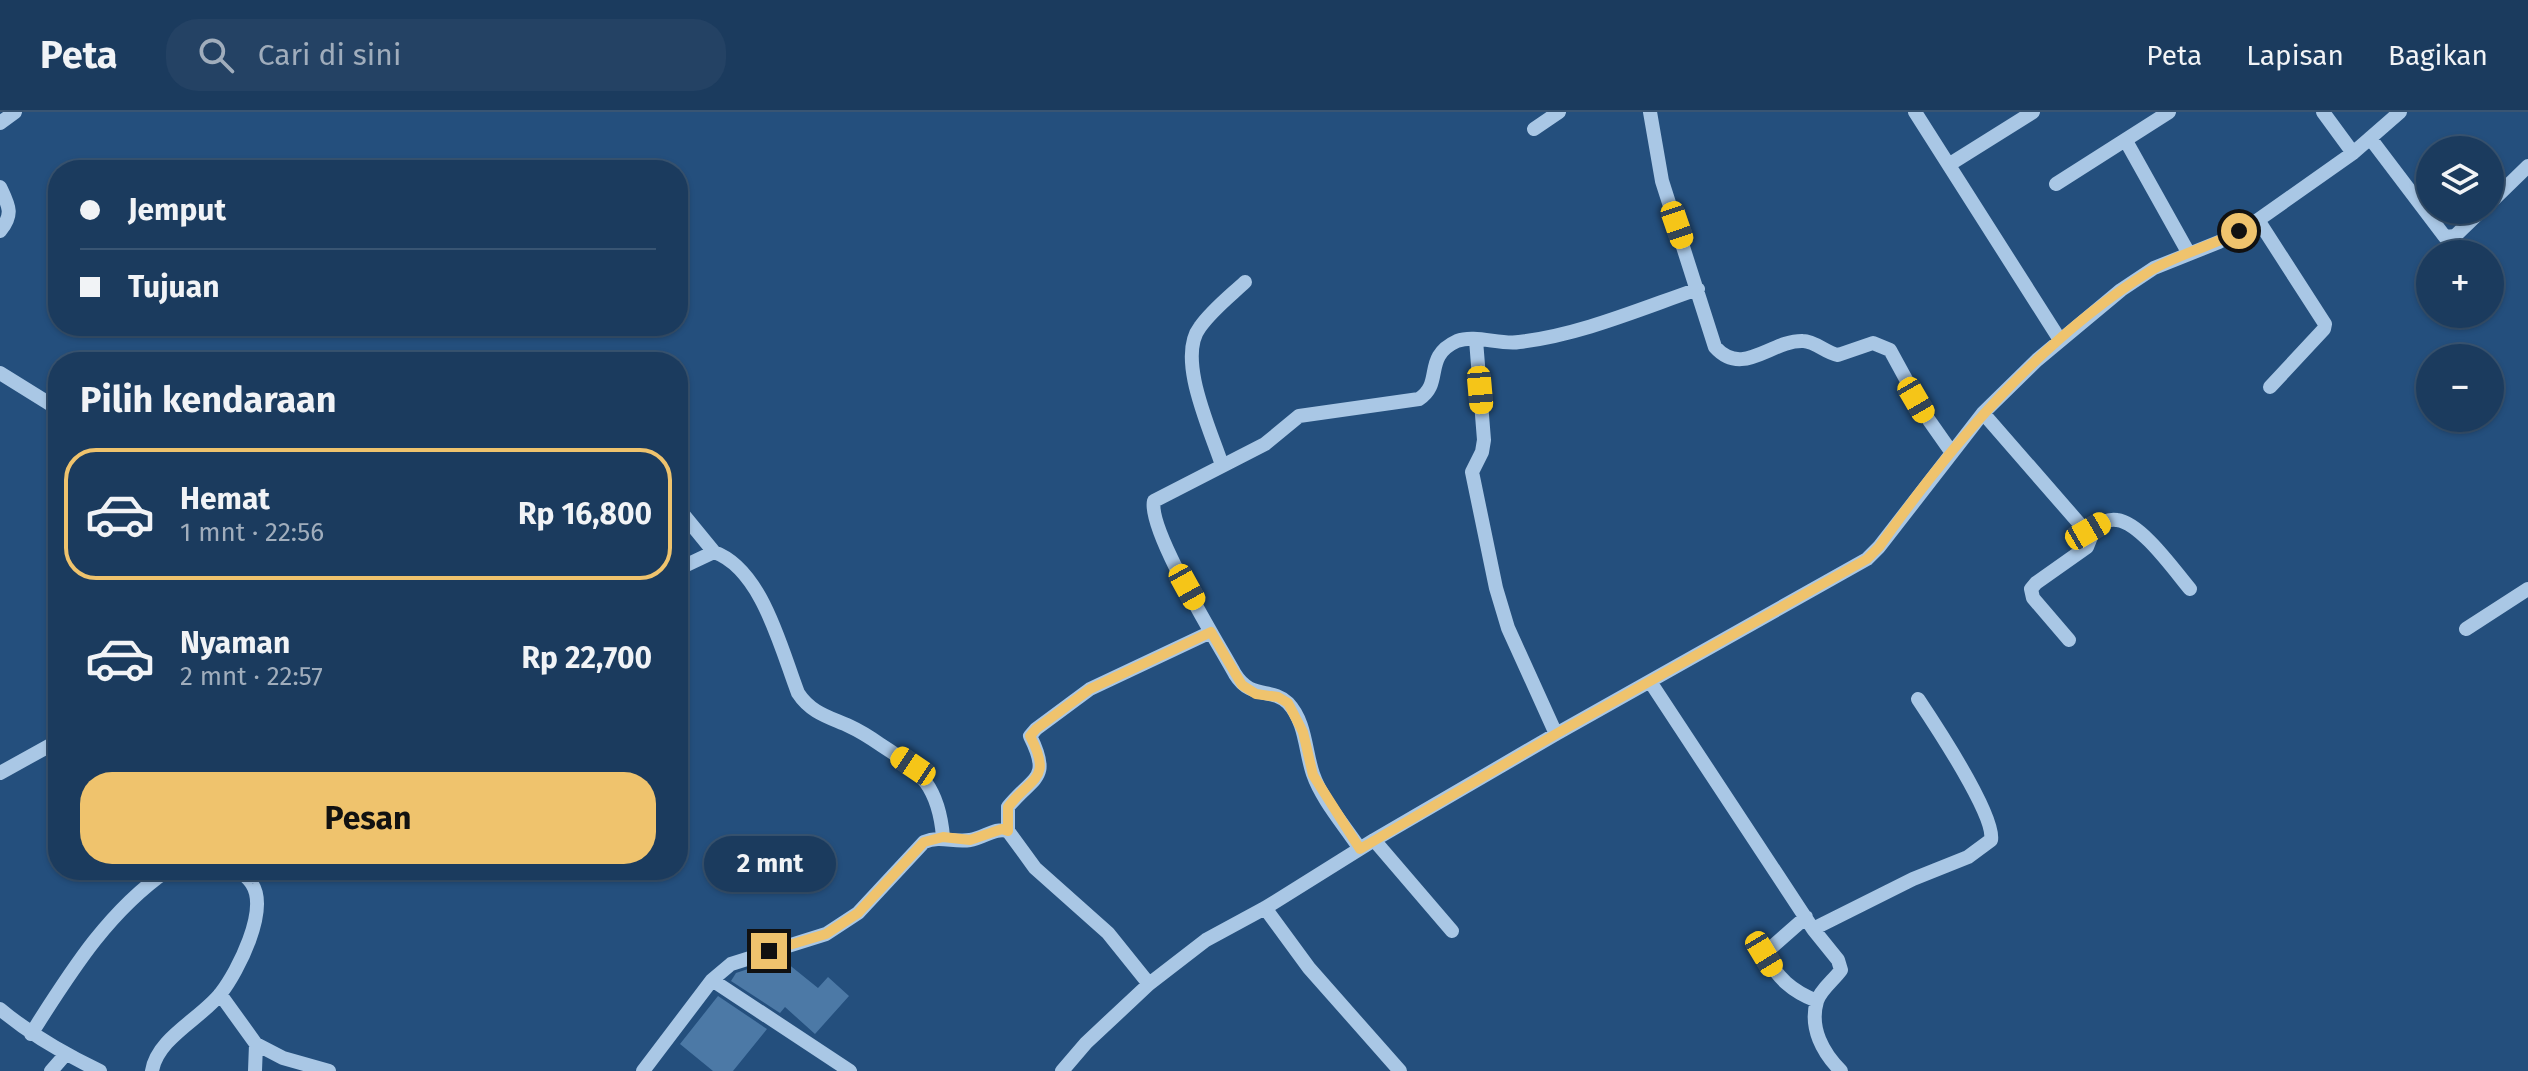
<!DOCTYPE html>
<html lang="id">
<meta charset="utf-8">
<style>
body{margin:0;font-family:"Fira Sans",sans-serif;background:#244264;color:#f1f3f6;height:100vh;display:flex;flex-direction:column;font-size:30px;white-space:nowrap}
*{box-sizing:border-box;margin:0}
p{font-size:26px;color:#a0adbc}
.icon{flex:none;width:44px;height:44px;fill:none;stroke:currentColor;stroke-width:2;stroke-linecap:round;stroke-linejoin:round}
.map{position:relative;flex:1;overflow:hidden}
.drawer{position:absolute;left:48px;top:240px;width:640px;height:528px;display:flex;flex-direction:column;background:#1b3b5e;border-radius:32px;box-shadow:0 2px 6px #0004,0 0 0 2px #395573}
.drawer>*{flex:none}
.banner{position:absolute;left:48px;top:48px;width:640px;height:176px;border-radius:32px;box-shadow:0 2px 6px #0004,0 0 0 2px #395573;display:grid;align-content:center;height:176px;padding:0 32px;background:#1b3b5e}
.tools{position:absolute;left:2416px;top:24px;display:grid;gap:16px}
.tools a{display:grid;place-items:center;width:88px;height:88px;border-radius:50%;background:#1b3b5e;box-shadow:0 2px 6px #0004,0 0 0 2px #395573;font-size:40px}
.end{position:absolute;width:36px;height:36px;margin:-18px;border:10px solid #efc36d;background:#111;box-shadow:0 0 0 4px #111}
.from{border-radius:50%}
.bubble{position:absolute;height:56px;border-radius:28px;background:#1b3b5e;box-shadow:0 2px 6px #0004,0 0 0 2px #395573;font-size:26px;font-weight:700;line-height:56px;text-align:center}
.car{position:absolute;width:24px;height:48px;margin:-24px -12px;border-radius:10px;box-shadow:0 0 6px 2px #0007;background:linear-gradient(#f5c518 24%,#345 0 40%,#f5c518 0 76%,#345 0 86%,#f5c518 0)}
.banner b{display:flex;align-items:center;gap:28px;height:76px;font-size:30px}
.banner b+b{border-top:2px solid #395573}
.banner i{width:20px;height:20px;background:#f1f3f6}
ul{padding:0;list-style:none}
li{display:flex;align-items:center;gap:24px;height:132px;margin:0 16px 12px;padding:0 16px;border:4px solid transparent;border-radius:32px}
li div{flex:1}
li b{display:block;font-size:30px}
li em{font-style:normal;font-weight:700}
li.current{border-color:#efc36d}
li>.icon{width:72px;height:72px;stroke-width:1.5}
h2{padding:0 32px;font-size:36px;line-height:96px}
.cta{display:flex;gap:16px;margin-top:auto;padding:16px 32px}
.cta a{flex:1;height:92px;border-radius:32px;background:#efc36d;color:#111;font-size:32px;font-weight:700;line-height:92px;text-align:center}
header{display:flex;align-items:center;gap:48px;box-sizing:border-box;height:112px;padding:0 40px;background:#1b3b5e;border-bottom:2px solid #395573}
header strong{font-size:38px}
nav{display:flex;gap:44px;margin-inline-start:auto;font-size:28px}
.search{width:560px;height:72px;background:#244264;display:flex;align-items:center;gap:20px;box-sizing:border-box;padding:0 28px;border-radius:32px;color:#a0adbc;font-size:30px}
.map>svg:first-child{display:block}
</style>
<header>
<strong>Peta</strong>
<div class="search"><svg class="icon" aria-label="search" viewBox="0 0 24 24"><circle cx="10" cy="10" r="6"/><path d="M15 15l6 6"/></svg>Cari di sini</div>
<nav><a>Peta</a><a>Lapisan</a><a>Bagikan</a></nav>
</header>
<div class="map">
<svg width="2528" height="959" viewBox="0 0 2528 959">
<rect width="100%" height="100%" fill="#244f7d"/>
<!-- building -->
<path fill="#4c79a6" d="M782,847L818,876L828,865L849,884L815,922L785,895L780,901L731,869L736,861L760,853L768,860Z
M718,884L767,917L733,959H713L680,932Z"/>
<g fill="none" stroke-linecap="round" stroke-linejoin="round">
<!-- minor -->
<path stroke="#a9c7e5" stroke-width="14" d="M1650,0L1662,69L1715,235C1743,266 1771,228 1803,229C1815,229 1826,241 1838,243L1873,231L1890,238L1926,304L1952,341
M1915,0L2060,228
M2323,0L2353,41
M0,11L15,0
M1534,17L1559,0
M2370,26L2445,125L2455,124L2482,98
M2126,29L2188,140
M1950,52L2033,0
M2056,72L2169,0
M0,75C9,94 14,102 0,119
M2490,91L2528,54
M2258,108L2325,212L2324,217L2270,275
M1476,228L1484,328L1482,340L1472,360L1496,476L1508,516L1556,622
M0,261L58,297
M1983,301L2091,425L2087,435L2036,471L2031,477L2033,486L2069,528
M1222,353C1211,319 1176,246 1200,215C1212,198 1230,184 1245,170
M678,396L714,440
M2088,419C2096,414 2106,406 2117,408C2141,411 2174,458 2190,477
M678,457L714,440C762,457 781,537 798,581C811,601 829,605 849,614C860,619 871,626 881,633C921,658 939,676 943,725
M2466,517L2528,477
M1651,571L1813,817L1838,848L1841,858C1834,868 1821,877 1817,889C1809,916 1823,941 1841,959
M0,661L58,629
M1008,719V695C1033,664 1052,668 1030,624L1036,617L1090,577L1211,520
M1374,728L1452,819
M1360,737C1345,714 1322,688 1313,662C1305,639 1306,610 1288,591C1271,575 1251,588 1235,562C1218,531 1147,417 1154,389L1265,332L1299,304L1419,287C1444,271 1422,245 1457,229C1475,222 1500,233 1519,230C1580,223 1640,197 1698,177
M1265,796L1309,856L1400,959
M1806,805L1764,842C1778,866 1791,879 1817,889
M1813,817L1913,767L1968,745L1991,728C1996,704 1934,611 1918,587
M712,868L850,959
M220,882L256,932L283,946L329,959
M0,897C31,923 64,942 100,959
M31,922C70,861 107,800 168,758
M51,959L65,943
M152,959C157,926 202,906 221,881C238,859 269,798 252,772C249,767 243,762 239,758
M255,959L256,932
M643,959L712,868L731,852L826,822L858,801L924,730C941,723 954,731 970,728C984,726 995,715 1008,719L1035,756L1108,821L1149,872
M1062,959L1086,931L1149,872L1206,828L1265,796L1374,728L1556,622L1867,447L1879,435L1983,301L2037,248L2121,178L2154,156L2219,130L2258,108L2353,41L2400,0"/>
</g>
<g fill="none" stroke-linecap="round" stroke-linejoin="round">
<!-- route -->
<path stroke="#efc36d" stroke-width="10" d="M769,839L826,822L858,801L924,730L943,725L970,728L1002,717L1008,719V695C1032,664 1053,668 1030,624L1036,617L1090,577L1211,520L1242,573L1256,582L1278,585L1288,591L1303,620L1313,663L1360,737L1556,622L1867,447L1879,435C1953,330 2040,228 2150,159C2178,142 2210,135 2239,119"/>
</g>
</svg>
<div class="tools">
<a><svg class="icon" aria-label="layers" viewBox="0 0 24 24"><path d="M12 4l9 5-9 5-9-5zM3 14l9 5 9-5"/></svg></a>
<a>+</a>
<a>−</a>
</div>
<i class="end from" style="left:2239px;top:119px"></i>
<i class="end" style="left:769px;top:839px"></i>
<div class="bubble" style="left:704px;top:724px;width:132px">2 mnt</div>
<i class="car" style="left:1677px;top:113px;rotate:161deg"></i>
<i class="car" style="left:1480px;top:278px;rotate:175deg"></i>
<i class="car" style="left:1916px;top:288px;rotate:150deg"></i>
<i class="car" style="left:2088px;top:419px;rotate:60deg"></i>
<i class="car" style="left:1187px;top:475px;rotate:151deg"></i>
<i class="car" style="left:913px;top:654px;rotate:304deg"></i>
<i class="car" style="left:1764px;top:842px;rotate:149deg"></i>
<div class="banner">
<b><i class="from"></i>Jemput</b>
<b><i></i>Tujuan</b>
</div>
<section class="drawer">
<h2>Pilih kendaraan</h2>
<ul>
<li class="current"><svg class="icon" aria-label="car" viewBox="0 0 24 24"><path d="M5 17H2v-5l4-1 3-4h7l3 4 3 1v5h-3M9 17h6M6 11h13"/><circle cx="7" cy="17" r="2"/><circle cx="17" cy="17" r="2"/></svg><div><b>Hemat</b><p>1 mnt · 22:56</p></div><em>Rp 16,800</em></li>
<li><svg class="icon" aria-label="car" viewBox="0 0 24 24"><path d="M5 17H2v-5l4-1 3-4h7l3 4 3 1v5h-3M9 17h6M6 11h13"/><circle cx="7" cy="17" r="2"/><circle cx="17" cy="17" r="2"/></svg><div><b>Nyaman</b><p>2 mnt · 22:57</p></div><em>Rp 22,700</em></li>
</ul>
<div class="cta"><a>Pesan</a></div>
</section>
</div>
